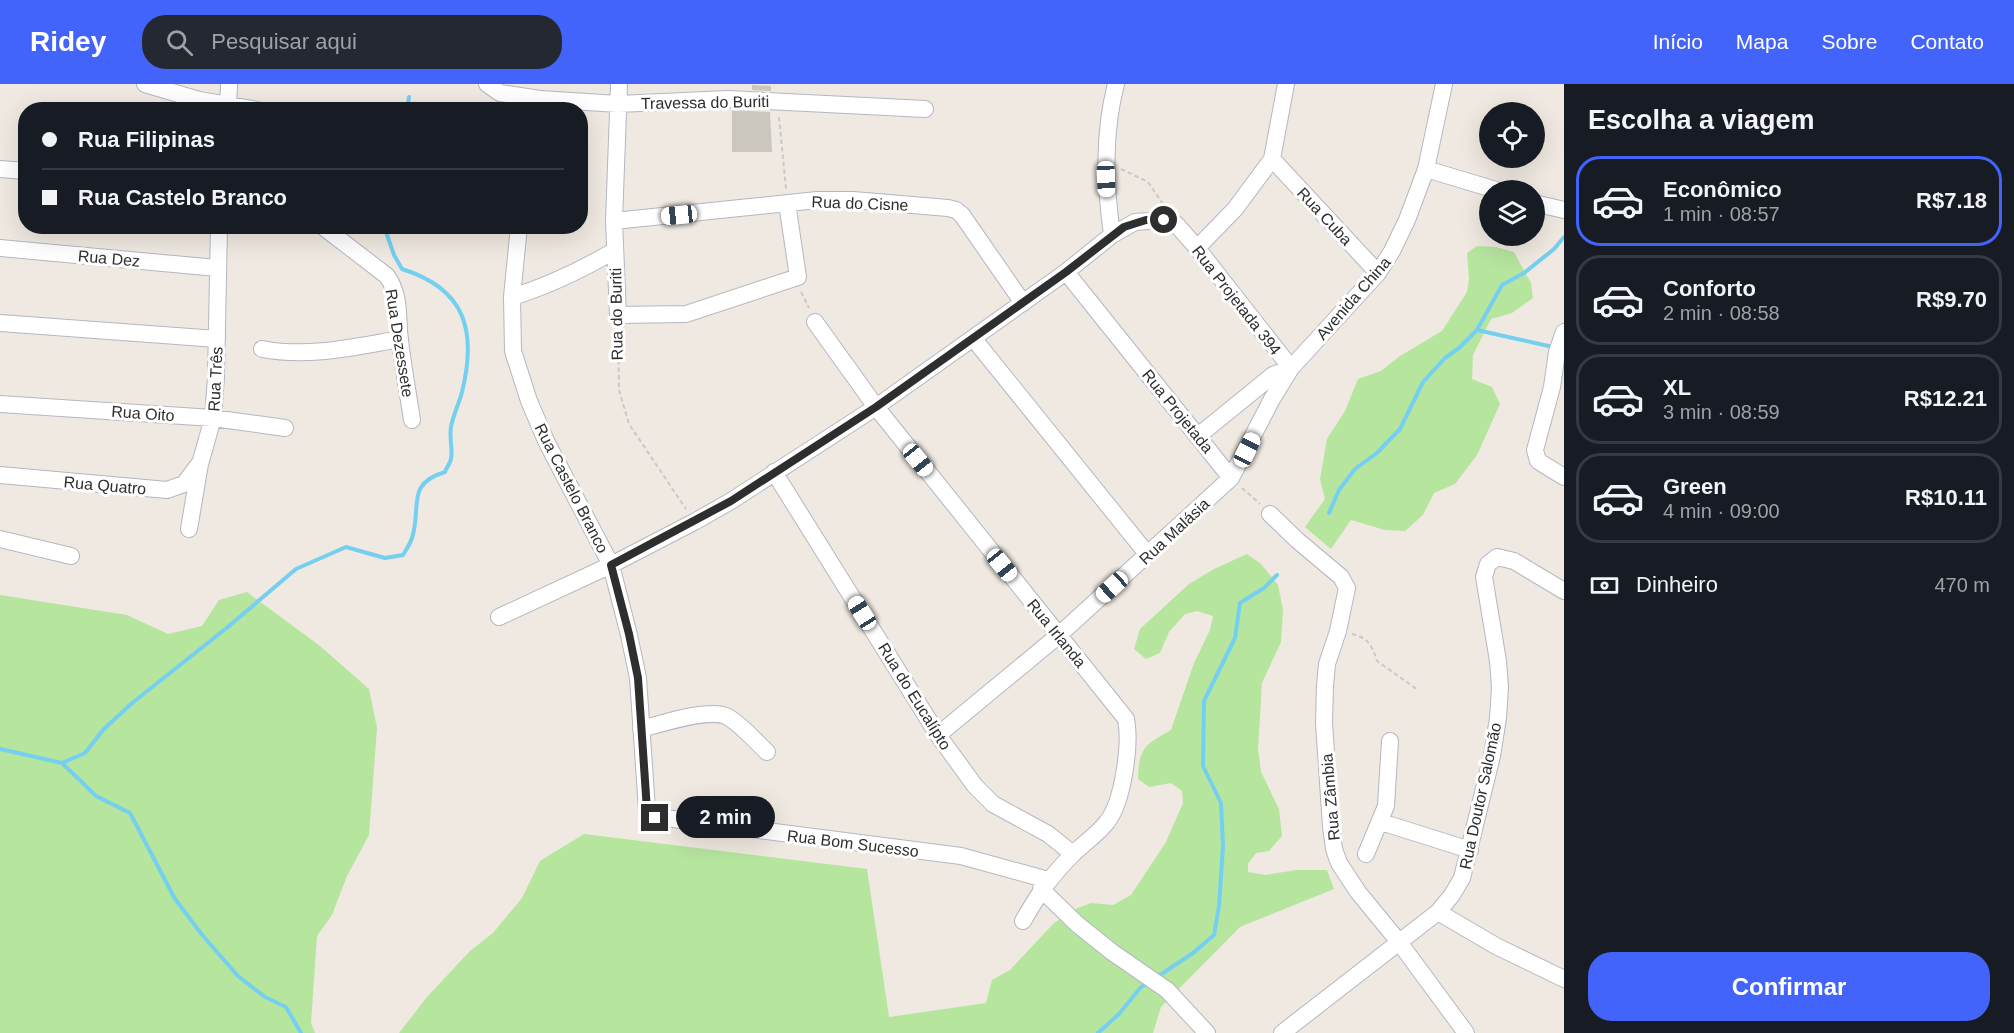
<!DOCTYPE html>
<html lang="pt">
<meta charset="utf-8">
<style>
body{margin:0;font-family:Helvetica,sans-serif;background:#242831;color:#f1f3f6;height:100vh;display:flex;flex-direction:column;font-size:22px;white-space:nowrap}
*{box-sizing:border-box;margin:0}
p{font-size:20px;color:#9ea1a6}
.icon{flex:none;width:33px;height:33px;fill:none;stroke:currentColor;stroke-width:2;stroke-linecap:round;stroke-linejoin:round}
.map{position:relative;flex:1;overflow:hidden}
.side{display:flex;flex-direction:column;background:#171b24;width:450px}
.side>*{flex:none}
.top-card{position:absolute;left:18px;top:18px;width:570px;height:132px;border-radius:24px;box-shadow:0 6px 24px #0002;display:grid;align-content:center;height:132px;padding:0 24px;background:#171b24}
.buttons{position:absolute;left:1479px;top:18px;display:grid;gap:12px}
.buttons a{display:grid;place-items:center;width:66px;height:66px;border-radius:50%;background:#171b24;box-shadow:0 6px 24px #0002;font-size:30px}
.end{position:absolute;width:27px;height:27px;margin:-14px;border:8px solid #2e2e2e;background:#fff;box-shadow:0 0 0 3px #fff}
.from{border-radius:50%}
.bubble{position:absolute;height:42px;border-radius:21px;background:#171b24;box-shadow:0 6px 24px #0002;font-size:20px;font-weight:700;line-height:42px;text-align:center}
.car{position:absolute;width:18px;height:36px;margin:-18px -9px;border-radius:8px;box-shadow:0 0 4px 2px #0007;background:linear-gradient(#fff 24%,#345 0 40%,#fff 0 76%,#345 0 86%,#fff 0)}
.top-card b{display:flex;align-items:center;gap:21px;height:57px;font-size:22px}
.top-card b+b{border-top:2px solid #363941}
.top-card i{width:15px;height:15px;background:#f1f3f6}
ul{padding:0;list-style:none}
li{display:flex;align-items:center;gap:18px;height:90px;margin:0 12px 9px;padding:0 12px;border:3px solid #363941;border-radius:24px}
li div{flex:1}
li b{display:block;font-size:22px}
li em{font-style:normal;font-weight:700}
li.active{border-color:#4264fb}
li>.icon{width:54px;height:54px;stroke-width:1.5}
h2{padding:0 24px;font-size:27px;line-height:72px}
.pay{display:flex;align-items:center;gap:15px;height:66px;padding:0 24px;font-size:22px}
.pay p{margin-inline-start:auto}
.button{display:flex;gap:12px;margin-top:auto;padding:12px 24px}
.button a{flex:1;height:69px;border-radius:24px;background:#4264fb;color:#fff;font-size:24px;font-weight:700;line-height:69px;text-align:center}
header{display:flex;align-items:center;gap:36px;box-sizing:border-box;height:84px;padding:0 30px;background:#4264fb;color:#fff}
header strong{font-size:28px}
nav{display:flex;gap:33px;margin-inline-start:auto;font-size:21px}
.search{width:420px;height:54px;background:#242831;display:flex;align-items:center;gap:15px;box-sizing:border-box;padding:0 21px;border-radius:24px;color:#9ea1a6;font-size:22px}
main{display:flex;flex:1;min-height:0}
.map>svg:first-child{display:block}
</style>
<header>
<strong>Ridey</strong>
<div class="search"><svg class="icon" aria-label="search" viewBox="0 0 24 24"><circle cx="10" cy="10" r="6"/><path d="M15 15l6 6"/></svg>Pesquisar aqui</div>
<nav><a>Início</a><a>Mapa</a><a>Sobre</a><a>Contato</a></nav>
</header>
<main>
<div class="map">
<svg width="1564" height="949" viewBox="0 0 1564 949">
<rect width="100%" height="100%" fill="#efe9e1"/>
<!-- green -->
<path fill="#b6e59e" d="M1477,162L1496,163L1514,168L1531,199L1533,214L1512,229L1491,235L1473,271L1472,295L1492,303L1500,320L1477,371L1455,400L1434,409L1423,431L1405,447L1385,446L1351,436L1331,465L1305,443L1325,415L1320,395L1327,355L1345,327L1358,295L1381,287L1400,272L1442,247L1467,208L1469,195L1467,169Z
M1247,470L1261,480L1278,501L1283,526L1281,558L1262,599L1258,665L1261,688L1279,725L1282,752L1269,767L1256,769L1248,780V788L1266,791L1296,786H1327L1334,805L1240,843L1161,923L1153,949H399L427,913L470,867L493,849L522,814L540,777L584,750L867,785L889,933L986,919L992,896L1010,886L1054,839L1078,824L1091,819L1113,821L1131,811L1166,758L1183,719L1182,707L1171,699L1149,703L1138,695C1139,663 1145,661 1171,646L1194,579L1210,546L1213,532L1197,527L1185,530L1169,548L1160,569L1146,575L1134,565L1140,545L1189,500L1214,485Z
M247,508L320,562L369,605L377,644L369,751L347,792L332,831L317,852L311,939L315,949H0V511L127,531L168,550L202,542L219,516Z"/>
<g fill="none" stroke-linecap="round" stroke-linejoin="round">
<!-- stream -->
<path stroke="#75cff0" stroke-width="4" d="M407,26L409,13
M1477,246L1553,263
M1329,429L1339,406L1355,385L1377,369L1400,345L1423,298L1445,274L1459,264L1477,246L1502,201L1524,189L1554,165L1564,153
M0,665L62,679L96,712L130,729L175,815L203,852L238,892L265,913L286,923L301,949
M62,679L85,669L103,646L131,620L229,542L296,485L346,463L385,474L403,471C406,466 410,460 412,454C422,423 405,400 445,388C446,384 450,380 451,375C453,365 449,354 451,343C453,331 459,320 462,308C477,247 466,205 402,185L394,171L384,142
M1157,893L1193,869L1214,851L1219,822L1223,762L1221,719L1203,682L1204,617L1235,554L1240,519L1264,504L1277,491
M1098,949L1119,930L1141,903L1148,899"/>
</g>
<!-- building -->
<path fill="#cbc7bf" d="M752,1L771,2V7L752,6Z
M732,26L770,28L772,68H732Z"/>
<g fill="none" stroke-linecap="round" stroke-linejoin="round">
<!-- minor casing -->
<g stroke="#b4b7c1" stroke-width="18">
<path id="minor" d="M145,0L199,16L258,26
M487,0L500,9L540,15L618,20L728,15L925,25
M619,0L614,137L618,231L686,230L798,193L787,119
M228,26L229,0
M1272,75L1378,189
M0,85L26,87
M1426,85L1496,106
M1534,119L1564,126
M614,137L817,116H853L948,124L956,126L962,131L1023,219
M322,142L387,192C401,212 397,234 400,256C403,283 408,309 412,336
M519,142L512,213L513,267L529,317L547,359L611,481L629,551L638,594L647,726L650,732L961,772L1048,796
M1112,151C1105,100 1103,50 1116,0
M0,164L217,184
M1197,164L1235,125L1272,75L1286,0
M1066,188L1231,394
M512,213C548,202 581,186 614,167
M815,238L876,323L1126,635C1131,660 1123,718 1107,738C1098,750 1083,760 1073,770C1050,793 1039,809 1023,837
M0,239L217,255
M1564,248L1557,268L1552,303L1535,366L1538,377L1564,393
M973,254L1148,471
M262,265C309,274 354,263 400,255
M0,320L213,334L285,344
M1198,352L1273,291L1291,284
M774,388L938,651L975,702L993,720L1048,750L1073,770
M0,391L167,406L184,400L199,380
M1270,430L1297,456L1341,493L1347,504L1338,547L1327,580L1325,602L1324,639L1331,743L1334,765L1339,779L1358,808L1399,858L1466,949
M189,445L200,380L213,334L216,293L219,142
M0,455L71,472
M499,533L611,481L694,438L731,417L876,323L1066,188L1112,151L1135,138L1164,136L1176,140L1197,164L1291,284
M641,645C661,640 711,623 728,633C743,642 755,657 767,668
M938,651L1059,551L1231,394L1272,315L1291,284L1378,189L1392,167L1407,136L1426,85L1444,0
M1381,738L1470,766
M1366,770L1386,722L1390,657
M1041,805L1077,840L1112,868L1167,906L1207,949
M1438,828L1496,862L1564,895
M1282,949L1438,828L1452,811L1462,794L1492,672L1498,634L1500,603L1498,577L1484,493L1488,480L1497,473L1514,477L1564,507"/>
</g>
<!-- path -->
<path stroke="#c9c9c9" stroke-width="2" stroke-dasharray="4.5 3" stroke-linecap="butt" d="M779,33L786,105
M1121,85L1148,98L1163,120
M801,208L809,224
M618,246L619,306L629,340L686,425
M1242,404L1260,420
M1352,550C1369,554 1372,562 1377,577L1418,606"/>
<!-- minor -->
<use href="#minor" stroke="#fff" stroke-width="16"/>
</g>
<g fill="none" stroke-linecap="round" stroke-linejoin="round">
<!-- route -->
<path stroke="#2e2e2e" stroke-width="8" d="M655,734L650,732L647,726L638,594L629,550L611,481L731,417L876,323L1066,188L1124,143L1146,136H1164"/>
</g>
<g text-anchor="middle" stroke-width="6" stroke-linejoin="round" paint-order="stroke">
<!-- street labels -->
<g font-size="16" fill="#2e2e2e" stroke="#fff">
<text transform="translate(705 18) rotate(-1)" y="6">Travessa do Buriti</text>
<text transform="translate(860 119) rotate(2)" y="6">Rua do Cisne</text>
<text transform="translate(1325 132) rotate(47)" y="6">Rua Cuba</text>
<text transform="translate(109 174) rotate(5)" y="6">Rua Dez</text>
<text transform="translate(1353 214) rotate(-49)" y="6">Avenida China</text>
<text transform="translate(1237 216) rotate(52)" y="6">Rua Projetada 394</text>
<text transform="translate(616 230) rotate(-91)" y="6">Rua do Buriti</text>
<text transform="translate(400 259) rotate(81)" y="6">Rua Dezessete</text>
<text transform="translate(215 295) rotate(-87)" y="6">Rua Três</text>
<text transform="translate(1178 327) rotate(51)" y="6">Rua Projetada</text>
<text transform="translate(143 329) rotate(4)" y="6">Rua Oito</text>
<text transform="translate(105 401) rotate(5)" y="6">Rua Quatro</text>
<text transform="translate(572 404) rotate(63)" y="6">Rua Castelo Branco</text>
<text transform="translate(1174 447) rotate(-43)" y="6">Rua Malásia</text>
<text transform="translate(1057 549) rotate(51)" y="6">Rua Irlanda</text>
<text transform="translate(915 612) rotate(58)" y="6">Rua do Eucalípto</text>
<text transform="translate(1480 712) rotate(-78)" y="6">Rua Doutor Salomão</text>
<text transform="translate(1330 713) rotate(-95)" y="6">Rua Zâmbia</text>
<text transform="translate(853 759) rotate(7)" y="6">Rua Bom Sucesso</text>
</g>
</g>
</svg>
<div class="buttons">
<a><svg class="icon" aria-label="locate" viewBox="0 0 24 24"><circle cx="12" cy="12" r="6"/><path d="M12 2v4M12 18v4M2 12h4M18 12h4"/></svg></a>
<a><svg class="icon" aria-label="layers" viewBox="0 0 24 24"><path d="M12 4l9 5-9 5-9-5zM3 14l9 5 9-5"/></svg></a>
</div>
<i class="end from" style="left:1164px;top:136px"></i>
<i class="end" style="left:655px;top:734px"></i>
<div class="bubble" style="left:676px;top:712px;width:99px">2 min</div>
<i class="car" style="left:1106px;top:95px;rotate:178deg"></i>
<i class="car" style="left:679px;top:131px;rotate:264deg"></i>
<i class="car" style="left:1247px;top:366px;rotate:26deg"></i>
<i class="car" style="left:918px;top:376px;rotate:141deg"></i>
<i class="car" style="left:1002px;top:481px;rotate:141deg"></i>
<i class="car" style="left:1112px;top:503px;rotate:228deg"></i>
<i class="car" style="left:862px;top:529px;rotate:328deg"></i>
<div class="top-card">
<b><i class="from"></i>Rua Filipinas</b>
<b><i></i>Rua Castelo Branco</b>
</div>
</div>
<section class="side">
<h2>Escolha a viagem</h2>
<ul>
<li class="active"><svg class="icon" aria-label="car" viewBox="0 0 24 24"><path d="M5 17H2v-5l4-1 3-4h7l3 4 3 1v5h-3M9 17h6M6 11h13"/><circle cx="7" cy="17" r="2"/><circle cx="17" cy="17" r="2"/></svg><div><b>Econômico</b><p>1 min · 08:57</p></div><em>R$7.18</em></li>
<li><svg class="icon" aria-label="car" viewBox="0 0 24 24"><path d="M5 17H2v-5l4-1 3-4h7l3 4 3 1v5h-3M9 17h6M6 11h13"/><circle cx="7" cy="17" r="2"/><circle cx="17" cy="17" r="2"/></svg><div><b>Conforto</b><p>2 min · 08:58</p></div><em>R$9.70</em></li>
<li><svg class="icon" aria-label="car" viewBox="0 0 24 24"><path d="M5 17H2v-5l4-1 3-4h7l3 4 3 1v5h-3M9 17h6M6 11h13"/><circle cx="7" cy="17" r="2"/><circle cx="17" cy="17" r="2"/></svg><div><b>XL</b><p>3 min · 08:59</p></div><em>R$12.21</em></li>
<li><svg class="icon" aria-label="car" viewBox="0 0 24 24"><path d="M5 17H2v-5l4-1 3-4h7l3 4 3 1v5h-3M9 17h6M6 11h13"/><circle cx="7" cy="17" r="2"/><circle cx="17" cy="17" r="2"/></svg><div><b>Green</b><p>4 min · 09:00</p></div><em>R$10.11</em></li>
</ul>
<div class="pay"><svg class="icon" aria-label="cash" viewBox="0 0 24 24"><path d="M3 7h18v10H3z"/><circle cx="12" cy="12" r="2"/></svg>Dinheiro<p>470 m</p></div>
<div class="button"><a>Confirmar</a></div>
</section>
</main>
